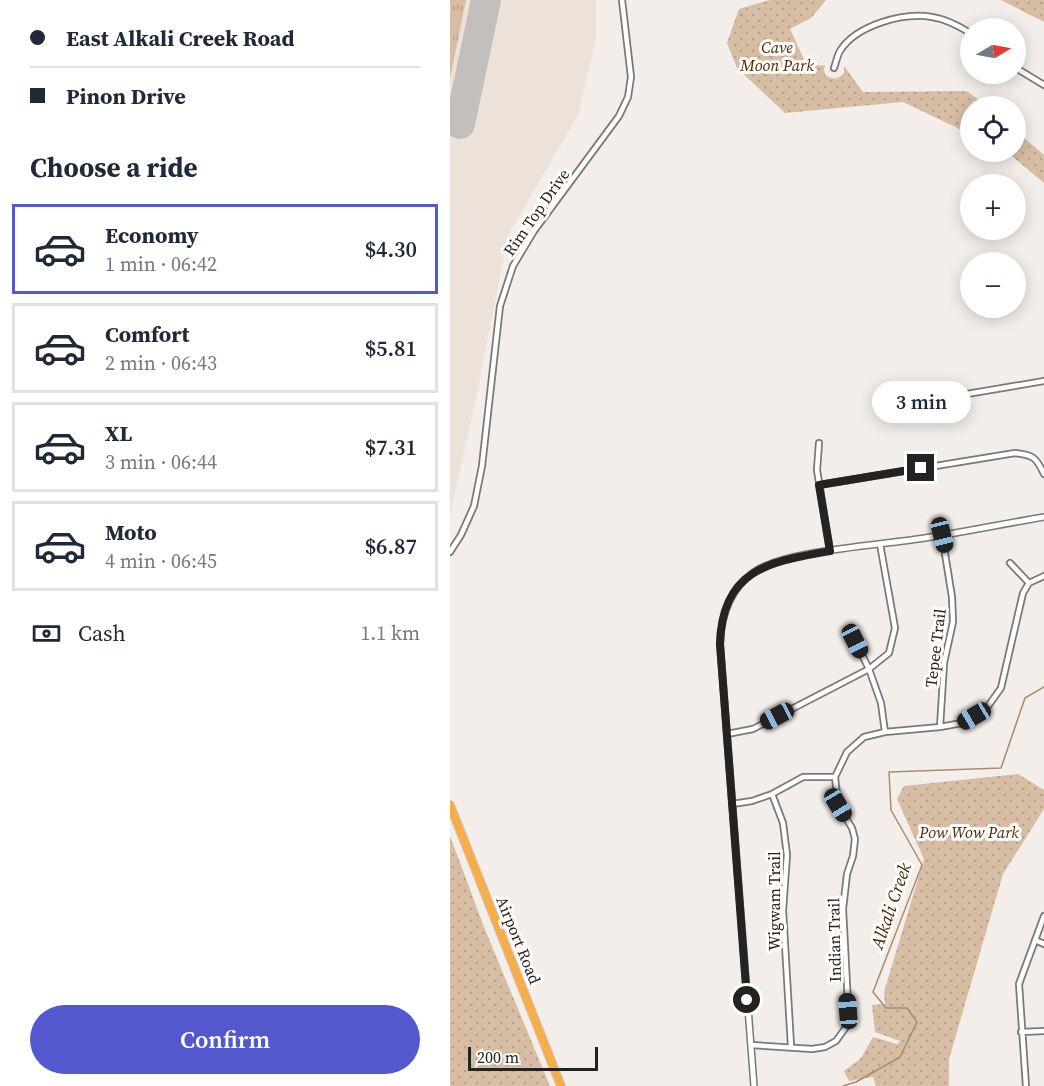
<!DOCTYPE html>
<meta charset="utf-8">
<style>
body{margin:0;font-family:"Source Serif 4",serif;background:#f2f2f3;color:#1f2937;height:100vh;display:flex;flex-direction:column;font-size:22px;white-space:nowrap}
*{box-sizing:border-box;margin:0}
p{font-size:20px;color:#747a83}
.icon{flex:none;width:33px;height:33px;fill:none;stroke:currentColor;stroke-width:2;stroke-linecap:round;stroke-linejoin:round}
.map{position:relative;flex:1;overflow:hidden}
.sheet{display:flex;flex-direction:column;background:#fff;width:450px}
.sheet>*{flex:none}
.hud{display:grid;align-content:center;height:132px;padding:0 30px;background:#fff}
.needle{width:39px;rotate:80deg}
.controls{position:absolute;left:510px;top:18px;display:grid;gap:12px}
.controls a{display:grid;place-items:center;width:66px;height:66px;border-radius:50%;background:#fff;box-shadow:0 3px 15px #0003;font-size:30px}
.scale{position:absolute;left:18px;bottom:15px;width:130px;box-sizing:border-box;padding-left:6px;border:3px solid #252322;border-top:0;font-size:16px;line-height:21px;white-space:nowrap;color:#252322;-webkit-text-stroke:4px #fffcfa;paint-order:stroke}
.end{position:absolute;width:27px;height:27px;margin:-14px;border:8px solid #252322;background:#fff;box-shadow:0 0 0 3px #fff}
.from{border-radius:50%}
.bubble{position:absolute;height:42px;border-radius:21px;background:#fff;box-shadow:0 3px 15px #0003;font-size:20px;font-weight:600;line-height:42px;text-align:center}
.car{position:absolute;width:18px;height:36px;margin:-18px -9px;border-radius:8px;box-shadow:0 0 4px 2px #0007;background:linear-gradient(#222 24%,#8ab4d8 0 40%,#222 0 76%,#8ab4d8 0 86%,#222 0)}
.hud b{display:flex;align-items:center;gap:21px;height:57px;font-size:22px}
.hud b+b{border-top:2px solid #e0e1e3}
.hud i{width:15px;height:15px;background:#1f2937}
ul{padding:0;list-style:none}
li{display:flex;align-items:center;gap:18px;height:90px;margin:0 12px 9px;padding:0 18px;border:3px solid #e0e1e3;border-radius:0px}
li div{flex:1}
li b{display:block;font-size:22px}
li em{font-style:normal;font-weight:600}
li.on{border-color:#5358ce}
li>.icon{width:54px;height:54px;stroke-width:1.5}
h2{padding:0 30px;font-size:27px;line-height:72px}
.pay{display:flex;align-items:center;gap:15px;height:66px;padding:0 30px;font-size:22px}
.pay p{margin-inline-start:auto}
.button{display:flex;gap:12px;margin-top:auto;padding:12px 30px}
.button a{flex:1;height:69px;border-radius:36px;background:#5358ce;color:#fff;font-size:24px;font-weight:600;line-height:69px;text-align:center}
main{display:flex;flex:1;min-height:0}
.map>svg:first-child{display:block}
</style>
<main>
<section class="sheet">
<div class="hud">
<b><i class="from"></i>East Alkali Creek Road</b>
<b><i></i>Pinon Drive</b>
</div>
<h2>Choose a ride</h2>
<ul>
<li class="on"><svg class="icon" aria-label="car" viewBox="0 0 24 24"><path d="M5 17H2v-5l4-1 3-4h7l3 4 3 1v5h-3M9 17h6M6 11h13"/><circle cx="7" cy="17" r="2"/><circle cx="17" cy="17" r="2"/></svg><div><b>Economy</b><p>1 min · 06:42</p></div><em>$4.30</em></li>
<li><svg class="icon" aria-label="car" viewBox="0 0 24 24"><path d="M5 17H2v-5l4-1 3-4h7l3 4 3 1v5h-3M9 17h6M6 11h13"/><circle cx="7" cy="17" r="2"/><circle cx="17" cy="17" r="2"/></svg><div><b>Comfort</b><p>2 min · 06:43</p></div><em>$5.81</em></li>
<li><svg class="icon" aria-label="car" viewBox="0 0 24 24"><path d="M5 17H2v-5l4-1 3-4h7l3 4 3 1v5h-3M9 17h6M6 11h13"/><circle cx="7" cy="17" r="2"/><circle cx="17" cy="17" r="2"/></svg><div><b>XL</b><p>3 min · 06:44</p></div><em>$7.31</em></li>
<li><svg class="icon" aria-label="car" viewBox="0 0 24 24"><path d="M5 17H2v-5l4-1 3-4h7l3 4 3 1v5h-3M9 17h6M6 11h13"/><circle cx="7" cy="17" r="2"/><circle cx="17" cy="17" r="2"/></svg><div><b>Moto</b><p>4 min · 06:45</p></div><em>$6.87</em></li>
</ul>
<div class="pay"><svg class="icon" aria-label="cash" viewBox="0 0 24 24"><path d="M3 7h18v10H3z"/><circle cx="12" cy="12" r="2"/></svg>Cash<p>1.1 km</p></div>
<div class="button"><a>Confirm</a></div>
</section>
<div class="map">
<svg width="594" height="1086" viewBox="0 0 594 1086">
<defs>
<pattern id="grass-tufts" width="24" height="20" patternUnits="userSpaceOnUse" patternTransform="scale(1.5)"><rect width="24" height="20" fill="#d7bda4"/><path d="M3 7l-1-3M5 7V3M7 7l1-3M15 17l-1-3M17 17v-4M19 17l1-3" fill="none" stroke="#b8a28d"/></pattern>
<pattern id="park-dots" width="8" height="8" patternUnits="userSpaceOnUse" patternTransform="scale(1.5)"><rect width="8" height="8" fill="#d7bda4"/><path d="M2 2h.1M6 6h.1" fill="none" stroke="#b8a28d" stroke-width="1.8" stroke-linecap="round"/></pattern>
</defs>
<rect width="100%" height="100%" fill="#f3eeea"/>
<!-- built -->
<path fill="#ece2d9" d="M0,0H146V40L128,115L58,235L25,404L0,515Z"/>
<!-- grass -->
<path fill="url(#grass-tufts)" d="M0,0H16L0,79Z"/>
<!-- park -->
<path fill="url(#park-dots)" d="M320,0H376L361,18L340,29L357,66L375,65L374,69L375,75C383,80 387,80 394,73V66L413,92L517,91L536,106H520V134L453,102L335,113L287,68L277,43L289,9Z
M551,0H594V22Z
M566,131L594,155V183L557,152H566Z
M568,774L594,790V809L553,874L499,1059V1086H426L423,1077L399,1081L394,1071L411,1058L423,1037L447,1044L450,1041L425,1032L422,1005L435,1004L434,992L474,859L447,799L454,786Z
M0,836L34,927L100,1086H0Z"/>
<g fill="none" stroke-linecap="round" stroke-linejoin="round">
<!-- stream -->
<path stroke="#a98c6e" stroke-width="1.5" d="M393,1086L406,1082L450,1057L467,1022L457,1008H436L423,992L472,865L441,810L439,772L551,768L575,698L594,687"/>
<!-- taxiway -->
<path stroke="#c3bfbc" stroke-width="12" d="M0,110L7,106L15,98"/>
<!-- runway -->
<path stroke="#c3bfbc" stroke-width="30" d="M10,124L36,0"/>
<!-- minor casing -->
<g stroke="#7c7875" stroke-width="8">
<path id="minor" d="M384,68C386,63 387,56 390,51C406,25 454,12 482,17C496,19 509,26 520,33
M566,68L594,85
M499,397L594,381
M369,443L367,470L380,551
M369,485L565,453C583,455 586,457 594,474
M0,552L11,535L24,506L32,466L50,306L63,266L84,231L169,116L178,97L181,77L172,0
M560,563L579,583
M405,641L419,669L431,703L435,732
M490,727L494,663L503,622L502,597L492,535
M277,734L303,729L419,669L439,653L445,628L430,544
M322,794L333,823L337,855L333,910L341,1046
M282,804L302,801L322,794L353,777H385
M585,940L594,944
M571,1032L594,1031
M301,1045L362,1049L375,1047L386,1041L399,1023L393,909L397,874L403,856L405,839L402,828L388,805L385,777L397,752L414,737L435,732L490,727L512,723L536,709L551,688L573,593L579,583L594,576
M576,1086L569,984L594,916"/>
</g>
<!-- tertiary casing -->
<g stroke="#7c7875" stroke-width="8">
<path id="tertiary" d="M304,1086L270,644C271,616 280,589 304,572C333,551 429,545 468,539C510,533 552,524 594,517"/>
</g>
<!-- trunk casing -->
<g stroke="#cbcaca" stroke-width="10">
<path id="trunk" d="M0,805L111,1086"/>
</g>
<!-- minor -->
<use href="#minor" stroke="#fff" stroke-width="4.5"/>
<!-- tertiary -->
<use href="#tertiary" stroke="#fff" stroke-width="5"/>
<!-- trunk -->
<use href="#trunk" stroke="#f8ae48" stroke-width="8"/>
</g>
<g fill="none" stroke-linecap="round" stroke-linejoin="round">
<!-- route -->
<path stroke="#252322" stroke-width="8" d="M297,1000L270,644C272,569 319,562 380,551L369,485L471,468"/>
</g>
<g text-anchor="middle" stroke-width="6" stroke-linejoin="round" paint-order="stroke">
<!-- park labels -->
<g font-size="16" font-style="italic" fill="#492d0b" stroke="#fffcfa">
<text x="327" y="53">Cave<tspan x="327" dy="18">Moon Park</tspan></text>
<text x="519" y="838">Pow Wow Park</text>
</g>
<!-- street labels -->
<g font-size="16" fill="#252322" stroke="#fffcfa">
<text transform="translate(86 212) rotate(-55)" y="6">Rim Top Drive</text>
<text transform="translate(485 648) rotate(-83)" y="6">Tepee Trail</text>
<text transform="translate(324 901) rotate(-90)" y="6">Wigwam Trail</text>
<text transform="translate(69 940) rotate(68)" y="6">Airport Road</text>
<text transform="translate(384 940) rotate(-91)" y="6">Indian Trail</text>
</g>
<!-- water labels -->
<g font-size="18" font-style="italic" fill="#442805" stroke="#fffcfa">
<text transform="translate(441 906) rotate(-71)" y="6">Alkali Creek</text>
</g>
</g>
</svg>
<div class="controls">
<a><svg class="needle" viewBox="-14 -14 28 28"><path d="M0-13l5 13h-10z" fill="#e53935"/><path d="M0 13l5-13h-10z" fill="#747a83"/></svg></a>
<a><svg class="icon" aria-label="locate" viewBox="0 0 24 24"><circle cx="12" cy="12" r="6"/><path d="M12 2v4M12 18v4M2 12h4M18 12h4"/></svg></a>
<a>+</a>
<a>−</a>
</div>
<div class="scale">200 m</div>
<i class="end from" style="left:297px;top:1000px"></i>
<i class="end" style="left:471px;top:468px"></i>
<div class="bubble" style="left:422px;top:381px;width:99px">3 min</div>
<i class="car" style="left:492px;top:535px;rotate:166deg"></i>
<i class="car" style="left:405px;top:641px;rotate:153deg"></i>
<i class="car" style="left:327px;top:716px;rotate:242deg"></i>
<i class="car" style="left:524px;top:716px;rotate:240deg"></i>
<i class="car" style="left:388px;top:805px;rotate:149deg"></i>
<i class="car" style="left:398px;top:1011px;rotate:356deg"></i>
</div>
</main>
